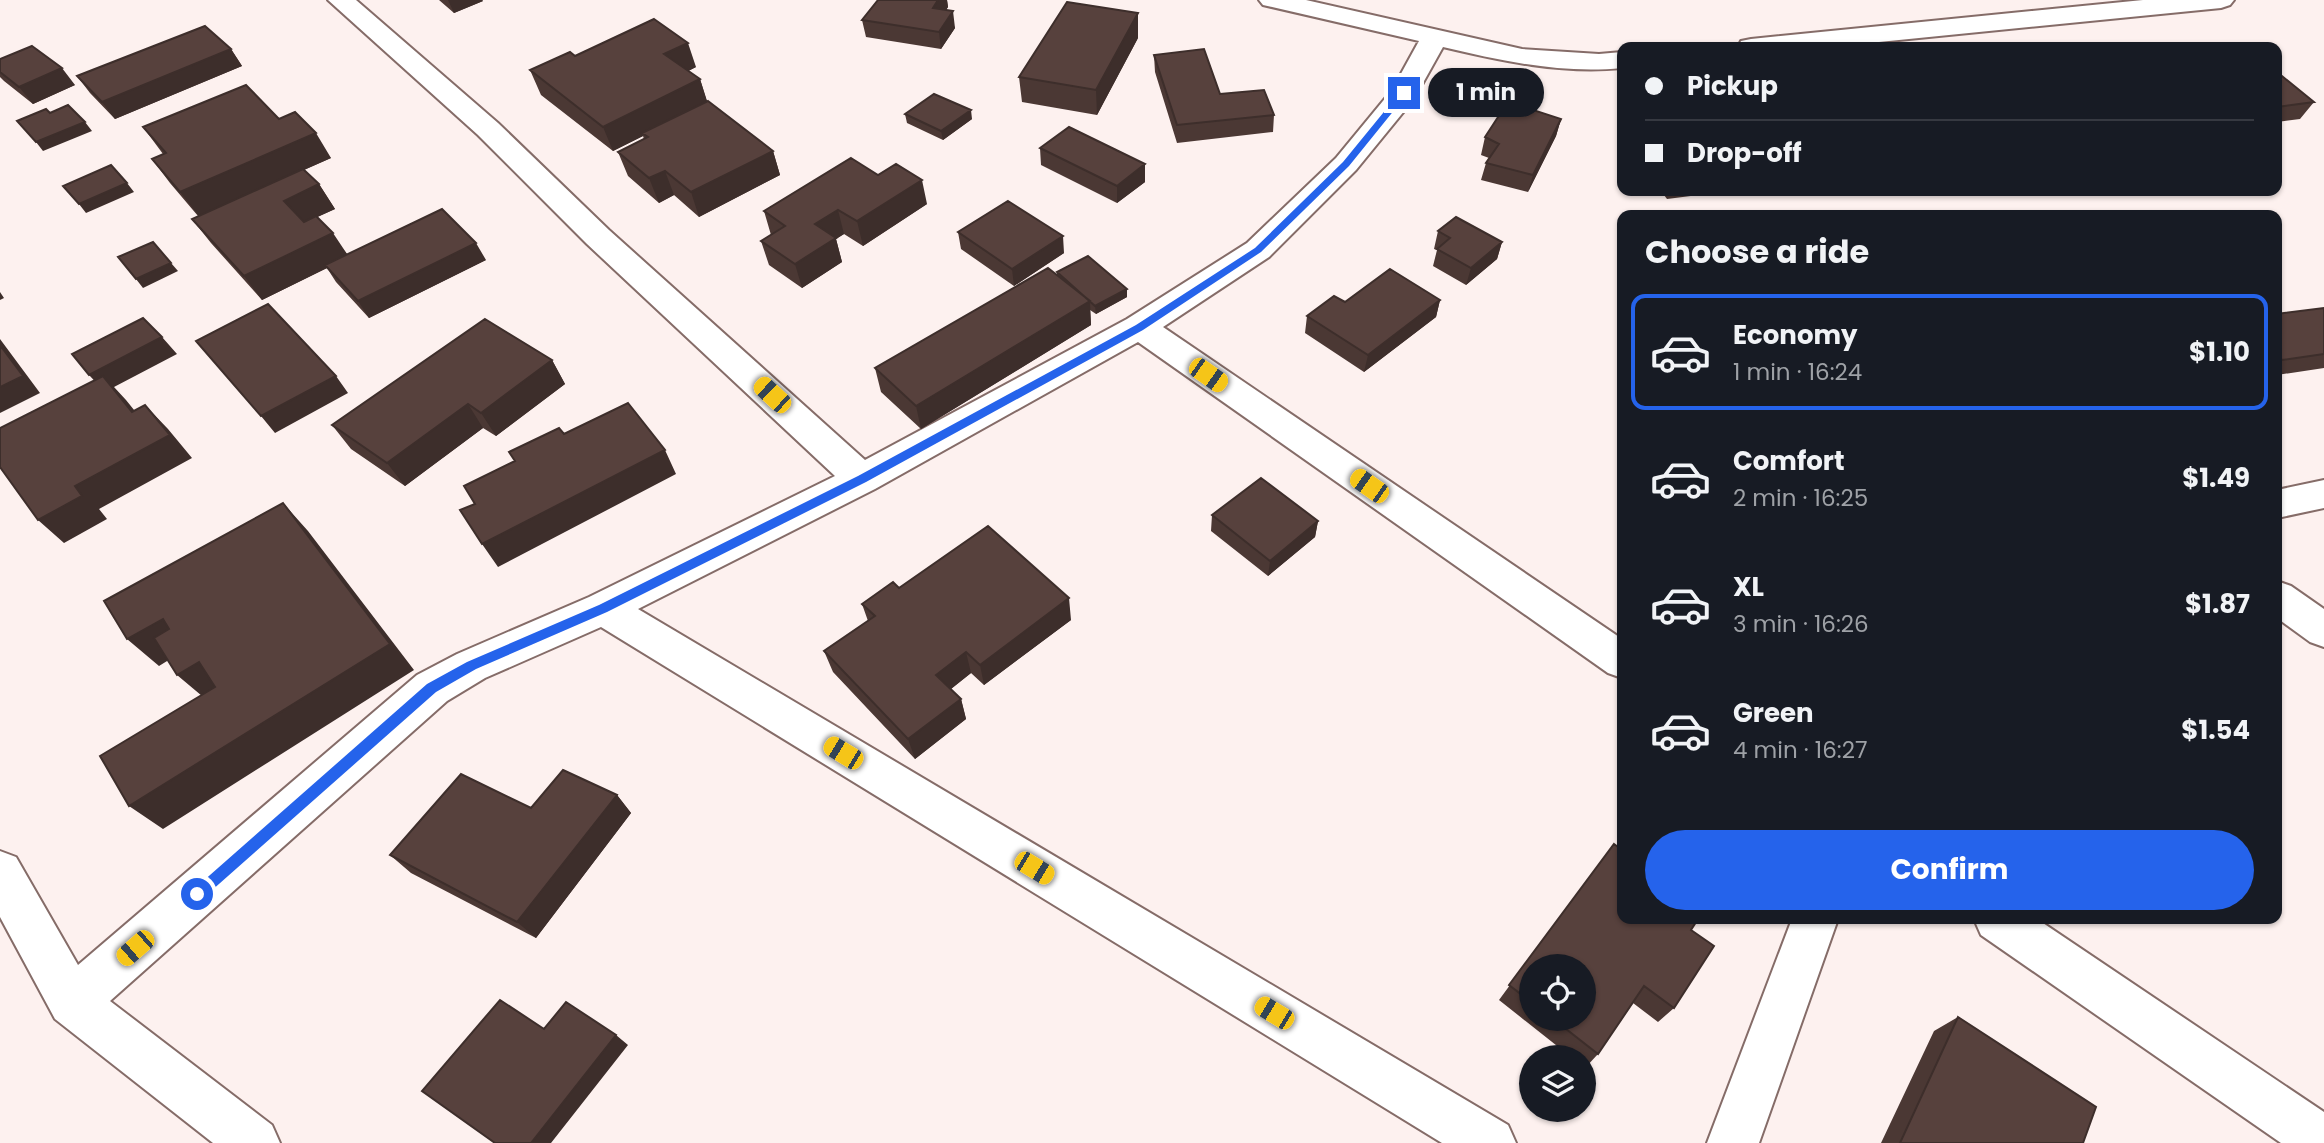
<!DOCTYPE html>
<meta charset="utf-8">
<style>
body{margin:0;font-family:Poppins,sans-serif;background:#242831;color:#f1f3f6;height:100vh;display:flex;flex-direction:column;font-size:26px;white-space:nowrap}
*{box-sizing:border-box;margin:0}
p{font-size:23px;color:#9ea1a6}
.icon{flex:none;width:38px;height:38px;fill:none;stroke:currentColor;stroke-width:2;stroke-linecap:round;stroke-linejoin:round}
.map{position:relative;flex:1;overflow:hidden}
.side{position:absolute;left:1617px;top:210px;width:665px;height:714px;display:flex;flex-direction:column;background:#171b24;border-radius:14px;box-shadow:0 2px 5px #0004}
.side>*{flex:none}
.hud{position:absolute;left:1617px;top:42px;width:665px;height:154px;border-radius:14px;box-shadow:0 2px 5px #0004;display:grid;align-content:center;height:154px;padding:0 28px;background:#171b24}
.tools{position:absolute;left:1519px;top:954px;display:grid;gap:14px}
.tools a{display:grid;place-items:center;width:77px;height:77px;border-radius:50%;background:#171b24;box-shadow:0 2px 5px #0004;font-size:35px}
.end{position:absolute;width:32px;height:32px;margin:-16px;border:9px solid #2563eb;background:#fff;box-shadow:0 0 0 4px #fff}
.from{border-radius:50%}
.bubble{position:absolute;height:49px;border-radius:24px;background:#171b24;box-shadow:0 2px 5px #0004;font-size:23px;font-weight:700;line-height:49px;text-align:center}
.car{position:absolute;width:21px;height:42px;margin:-21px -10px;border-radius:9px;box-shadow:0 0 5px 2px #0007;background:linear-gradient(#f5c518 24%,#345 0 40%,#f5c518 0 76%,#345 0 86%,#f5c518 0)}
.hud b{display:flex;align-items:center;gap:24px;height:66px;font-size:26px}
.hud b+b{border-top:2px solid #363941}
.hud i{width:18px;height:18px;background:#f1f3f6}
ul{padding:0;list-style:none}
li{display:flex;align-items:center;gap:21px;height:116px;margin:0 14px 10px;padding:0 14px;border:4px solid transparent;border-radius:14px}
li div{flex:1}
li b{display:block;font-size:26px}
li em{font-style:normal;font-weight:700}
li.selected{border-color:#2563eb}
li>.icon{width:63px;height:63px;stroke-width:1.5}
h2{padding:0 28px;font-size:32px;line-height:84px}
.primary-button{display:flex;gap:14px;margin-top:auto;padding:14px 28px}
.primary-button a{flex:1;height:80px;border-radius:42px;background:#2563eb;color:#fff;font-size:28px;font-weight:700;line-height:80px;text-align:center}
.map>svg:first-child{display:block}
</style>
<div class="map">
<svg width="2324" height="1143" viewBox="0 0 2324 1143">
<rect width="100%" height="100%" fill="#fdf1ef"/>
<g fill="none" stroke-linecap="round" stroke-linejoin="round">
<!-- minor casing -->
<g stroke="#856c68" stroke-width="4">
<path id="minor" d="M328,0H356L498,123L609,230L865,460L1127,319L1247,243L1336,158L1392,90L1419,41L1263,5L1259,0H1306L1522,49L1599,54L1622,52V68C1561,74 1502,61 1443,47L1414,99L1356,170L1269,257L1163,327L1622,639V678L1608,673L1138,342L875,489L638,609L1508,1125L1516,1143H1442L601,627L485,678L447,701L110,1001L272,1125L280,1143H213L55,1019L0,917V851L16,857L78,965L417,675L457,654L589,597L835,476L587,244L478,135Z
M2143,0H2234L2230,5L2221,8L1829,47H1738L1741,41L1751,39Z
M2324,480V508L2277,518V490Z
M2277,581L2291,586L2324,609V647L2310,642L2277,618Z
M1792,919H1838L1759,1143H1707Z
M1974,919H2037L2324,1112V1143H2281L1981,935Z"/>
</g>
<!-- minor -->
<use href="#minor" fill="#fff" fill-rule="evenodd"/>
</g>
<!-- wall -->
<path fill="#4b3834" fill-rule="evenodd" d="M439,0H482L483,1L454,13Z
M878,0H947L948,7L946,10L955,28L941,49L866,37L862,20Z
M1138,38L1097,115L1022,102L1019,77Z
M231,49L242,66L115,119L90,93L77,76Z
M1154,55L1220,94L1274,115L1273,132L1177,143L1155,72Z
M575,56L696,67L688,71L700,79L707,102L773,151L780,175L699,217L674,195L659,203L628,176L618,152L644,139L643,136L613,151L541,95L530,70Z
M0,59L75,85L33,104L4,81L0,77Z
M2277,72L2314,102L2300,119L2277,122Z
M905,114L972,119L943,140L907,123Z
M1510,114L1561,119L1556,136L1528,192L1481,180L1486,163L1489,158L1481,155L1485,137Z
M279,119L331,158L304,170L319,184L335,209L317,217L347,254L486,260L369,318L336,282L327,268L262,300L211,243L192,219L198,216L170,183L152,159L163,154L143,127Z
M1040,148L1145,164V182L1117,203L1041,165Z
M1661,191H1730L1667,199Z
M1878,191H1901L1880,193Z
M927,204L863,246L844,234L836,239L842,262L802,288L769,265L761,241L771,235L764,211Z
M1438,231L1502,242L1497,259L1466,285L1433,266L1437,250L1434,249Z
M958,232L1064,253L1014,286L961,249Z
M1057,272L1127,297L1096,314L1090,310L1091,325L921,429L881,392L875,368L1057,275Z
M1440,300L1436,317L1364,372L1305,333L1307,316L1345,302Z
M2324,308V368L2277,375V314Z
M552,360L565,384L496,436L483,428L405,486L351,449L332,425Z
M1212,515L1318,521L1315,537L1268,576L1211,531Z
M899,588L1071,620L984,685L971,673L951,689L961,699L966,719L915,759L833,672L824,651L868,621L862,604Z
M617,795L631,813L536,938L411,873L390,855L531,808Z
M1614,844L1622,850V919H1698L1691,930L1714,946L1674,1008L1658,1022L1633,1003L1598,1054L1585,1068L1584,1067V1057H1571L1499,1000ZM1531,966H1584V1018H1531Z
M1958,1017L2083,1143H1881L1934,1031Z"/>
<!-- shaded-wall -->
<path fill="#3d2e2b" d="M448,0H482L483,1L454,13Z
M938,0H947L948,7L936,25L933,8Z
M953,11L955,28L941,49L939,32Z
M1138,13V38L1097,115L1096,90Z
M688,43L696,67L673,79L664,54Z
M231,49L242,66L115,119L102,102Z
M62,68L75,85L33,104L19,87Z
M700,79L708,104L642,133L643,136L613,151L603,127Z
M971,110L972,119L943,140L941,131Z
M1561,119L1556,136L1528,192L1533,175Z
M85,122L92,131L43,151L36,142Z
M316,133L331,158L199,216L180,192Z
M773,151L780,175L699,217L691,192Z
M1145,164V182L1117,203V186Z
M665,171L674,195L659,203L649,178Z
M922,180L927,204L863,246L857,221Z
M127,183L134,192L86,213L79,204Z
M319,184L335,209L300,225L284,201Z
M838,210L844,234L836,239L842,262L802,288L795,264L815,224Z
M333,233L349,257L325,265L327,268L262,300L244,276Z
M1063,236L1064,253L1014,286L1012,269Z
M1502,242L1497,259L1466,285L1471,268Z
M476,243L486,260L369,318L358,301Z
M171,263L178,271L143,288L136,279Z
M1127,289V297L1096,314L1095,306Z
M0,292L4,298L0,300Z
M1440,300L1436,317L1364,372L1368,355Z
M1090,301L1091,325L921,429L916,406Z
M162,337L177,354L114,387L126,400L155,436L105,392L89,375Z
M0,339L40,393L0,413Z
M552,360L565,384L496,436L481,413Z
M336,376L348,393L275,433L261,416Z
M468,404L483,428L405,486L387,463Z
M145,405L168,429L192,458L99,509L107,519L64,543L38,520L75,486Z
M665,450L676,474L498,567L482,544Z
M283,503L308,531L414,670L163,829L129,806L390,644Z
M1318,521L1315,537L1268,576L1270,561Z
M1069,598L1071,620L984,685L980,665Z
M163,619L193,645L159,666L127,639Z
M966,652L971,673L942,696L936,675Z
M199,662L229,688L208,701L177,675Z
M961,699L966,719L915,759L908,739Z
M617,795L631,813L536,938L517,922Z
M616,1035L628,1045L551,1143H531Z"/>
<!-- building -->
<path fill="#57413d" stroke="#3d2e2b" stroke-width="2" d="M878,0H938L933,8L953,11L939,32L862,20Z
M1067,2L1138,13L1096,90L1019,77Z
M654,19L688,43L664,54L700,79L603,127L530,70L570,52L575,56Z
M205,26L231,49L102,102L77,76Z
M32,46L62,68L19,87L0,72V59Z
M1204,49L1220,94L1264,90L1274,115L1177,125L1154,55Z
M2277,72L2314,102L2277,107Z
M246,85L279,119L295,112L316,133L180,192L152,159L166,153L143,127Z
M934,94L971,110L941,131L905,114Z
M708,101L773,151L691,192L665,171L649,178L618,152L648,137L642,133Z
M68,105L85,122L36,142L17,121L46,109L50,113Z
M1518,105L1561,119L1533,175L1486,163L1499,144L1485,137L1502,111L1510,114Z
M1069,127L1145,164L1117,186L1040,148Z
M851,158L878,175L896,164L922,180L857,221L838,210L815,224L836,238L795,264L761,241L785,226L764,211Z
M111,165L127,183L79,204L63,186Z
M303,169L319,184L284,201L304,222L316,216L333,233L244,276L192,219Z
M1008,201L1063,236L1012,269L958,232Z
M442,209L476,243L358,301L325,265Z
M1456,217L1502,242L1471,268L1437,249L1450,238L1438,231Z
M153,242L171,263L136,279L118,257Z
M1088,256L1127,289L1095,306L1057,272Z
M1048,268L1090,301L916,406L875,368Z
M1390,269L1440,300L1368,355L1307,316L1334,296L1345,302Z
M268,304L336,376L261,416L196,341Z
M2324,308V354L2282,360L2277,354V314Z
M143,318L162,337L89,375L72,354Z
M485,319L552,360L481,413L468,404L387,463L332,425Z
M0,345L23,376L0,387Z
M103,376L132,412L145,405L170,435L75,486L82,496L38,520L0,467V428Z
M628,403L665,450L482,544L460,510L475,504L464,486L515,461L509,452L559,428L564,434Z
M1261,478L1318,521L1270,561L1212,515Z
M283,503L390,644L129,806L100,756L215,687L199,662L177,675L154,638L169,629L163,619L127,639L104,601Z
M988,526L1069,598L980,665L966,652L936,675L961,699L908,739L824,651L875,616L862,604L893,582L899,588Z
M563,770L617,795L517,922L390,855L461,774L531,808Z
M1614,844L1622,850V919H1698L1691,930L1714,946L1674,1008L1644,986L1598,1054L1552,1018H1584V966H1531V1002L1509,985Z
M500,1000L544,1029L566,1002L616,1035L531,1143H495L422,1091Z
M1958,1017L2096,1107L2083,1143H1900Z"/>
<!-- route -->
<path fill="#2563eb" d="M1401,91L1408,93L1349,166L1261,252L1143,330L866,482L607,612L476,669L436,692L202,899H193V890L427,684L467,662L599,605L858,476L1136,325L1255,248L1343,162Z"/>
</svg>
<div class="tools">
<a><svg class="icon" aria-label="locate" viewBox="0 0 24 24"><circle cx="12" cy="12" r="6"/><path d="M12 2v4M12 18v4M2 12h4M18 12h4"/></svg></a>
<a><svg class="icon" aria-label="layers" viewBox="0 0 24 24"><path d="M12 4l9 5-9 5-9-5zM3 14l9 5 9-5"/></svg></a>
</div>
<i class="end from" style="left:197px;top:894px"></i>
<i class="end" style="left:1404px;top:93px"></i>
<div class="bubble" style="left:1428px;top:68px;width:116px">1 min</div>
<i class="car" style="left:1208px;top:375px;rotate:125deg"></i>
<i class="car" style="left:772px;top:395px;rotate:313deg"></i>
<i class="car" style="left:1369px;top:486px;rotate:305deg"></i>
<i class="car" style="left:843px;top:753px;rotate:301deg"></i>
<i class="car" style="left:1034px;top:868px;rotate:121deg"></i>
<i class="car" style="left:135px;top:948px;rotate:229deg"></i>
<i class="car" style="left:1274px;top:1013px;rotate:301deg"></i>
<div class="hud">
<b><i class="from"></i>Pickup</b>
<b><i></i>Drop-off</b>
</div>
<section class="side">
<h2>Choose a ride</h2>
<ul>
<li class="selected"><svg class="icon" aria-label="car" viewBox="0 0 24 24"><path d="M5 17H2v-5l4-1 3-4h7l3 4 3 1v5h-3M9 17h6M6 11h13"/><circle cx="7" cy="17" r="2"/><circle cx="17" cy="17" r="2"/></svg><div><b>Economy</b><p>1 min · 16:24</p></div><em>$1.10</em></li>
<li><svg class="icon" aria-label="car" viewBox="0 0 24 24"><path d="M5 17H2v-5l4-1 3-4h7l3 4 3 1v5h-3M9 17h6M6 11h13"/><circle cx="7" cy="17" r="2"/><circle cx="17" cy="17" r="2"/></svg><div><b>Comfort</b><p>2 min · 16:25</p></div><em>$1.49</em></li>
<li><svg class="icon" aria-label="car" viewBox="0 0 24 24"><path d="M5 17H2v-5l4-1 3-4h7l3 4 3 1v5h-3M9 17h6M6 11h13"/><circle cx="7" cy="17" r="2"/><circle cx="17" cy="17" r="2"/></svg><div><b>XL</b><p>3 min · 16:26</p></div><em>$1.87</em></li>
<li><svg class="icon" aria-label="car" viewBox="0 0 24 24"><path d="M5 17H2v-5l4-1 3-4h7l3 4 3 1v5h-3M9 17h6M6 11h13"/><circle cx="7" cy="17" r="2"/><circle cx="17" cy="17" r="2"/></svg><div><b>Green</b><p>4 min · 16:27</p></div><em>$1.54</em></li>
</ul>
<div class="primary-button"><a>Confirm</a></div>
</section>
</div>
